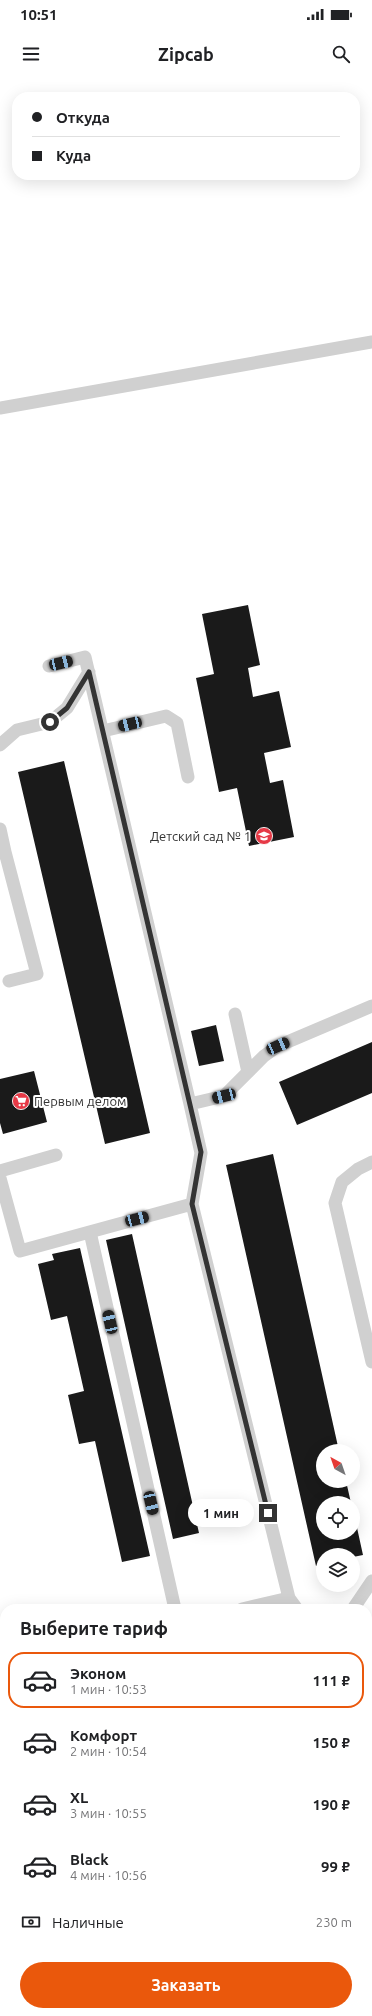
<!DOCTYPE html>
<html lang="ru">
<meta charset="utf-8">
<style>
body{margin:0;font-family:Ubuntu,sans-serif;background:#f2f2f2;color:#202124;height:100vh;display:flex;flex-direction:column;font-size:15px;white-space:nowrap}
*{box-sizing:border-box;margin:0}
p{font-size:13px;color:#757577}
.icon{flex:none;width:22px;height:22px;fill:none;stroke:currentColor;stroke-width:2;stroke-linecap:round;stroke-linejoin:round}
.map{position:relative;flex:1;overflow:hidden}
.sheet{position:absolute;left:0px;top:1524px;width:372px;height:412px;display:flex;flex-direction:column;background:#fff;border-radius:16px 16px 0 0;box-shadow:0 4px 16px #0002}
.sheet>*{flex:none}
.top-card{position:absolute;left:12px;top:12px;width:348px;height:88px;border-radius:16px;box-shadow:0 4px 16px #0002;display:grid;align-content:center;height:88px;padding:0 20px;background:#fff}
.needle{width:26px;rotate:320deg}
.buttons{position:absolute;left:316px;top:1364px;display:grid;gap:8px}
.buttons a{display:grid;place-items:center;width:44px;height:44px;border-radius:50%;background:#fff;box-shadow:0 4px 16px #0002;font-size:20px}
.end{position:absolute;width:18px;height:18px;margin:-9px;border:5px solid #333;background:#fff;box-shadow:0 0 0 2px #fff}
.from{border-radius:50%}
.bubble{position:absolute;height:28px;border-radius:14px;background:#fff;box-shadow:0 4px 16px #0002;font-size:13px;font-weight:700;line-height:28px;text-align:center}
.car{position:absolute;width:12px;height:24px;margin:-12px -6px;border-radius:5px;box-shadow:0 0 3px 1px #0007;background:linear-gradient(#222 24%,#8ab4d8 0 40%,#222 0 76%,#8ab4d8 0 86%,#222 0)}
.top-card b{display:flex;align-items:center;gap:14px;height:38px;font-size:15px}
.top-card b+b{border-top:1px solid #e0e0e0}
.top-card i{width:10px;height:10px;background:#202124}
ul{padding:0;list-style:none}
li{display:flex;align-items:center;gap:12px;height:56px;margin:0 8px 6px;padding:0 12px;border:2px solid transparent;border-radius:16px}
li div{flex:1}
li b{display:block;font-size:15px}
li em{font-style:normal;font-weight:700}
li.selected{border-color:#ea580c}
li>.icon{width:36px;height:36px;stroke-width:1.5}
h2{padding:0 20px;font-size:18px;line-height:48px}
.pay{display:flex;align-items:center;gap:10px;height:44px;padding:0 20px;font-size:15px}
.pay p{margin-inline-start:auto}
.primary-button{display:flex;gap:8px;margin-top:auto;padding:8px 20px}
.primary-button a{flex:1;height:46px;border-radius:24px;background:#ea580c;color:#fff;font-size:16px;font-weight:700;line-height:46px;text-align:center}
.status{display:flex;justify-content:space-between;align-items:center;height:28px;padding:0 20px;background:#fff;direction:ltr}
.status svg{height:11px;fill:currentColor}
header{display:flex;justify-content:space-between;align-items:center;height:52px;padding:0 20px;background:#fff;font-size:18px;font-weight:700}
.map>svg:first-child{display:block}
</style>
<div class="status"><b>10:51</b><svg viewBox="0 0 49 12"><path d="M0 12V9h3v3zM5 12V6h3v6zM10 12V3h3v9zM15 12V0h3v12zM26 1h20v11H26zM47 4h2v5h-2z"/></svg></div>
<header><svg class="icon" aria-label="menu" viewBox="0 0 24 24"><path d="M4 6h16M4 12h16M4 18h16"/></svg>Zipcab<svg class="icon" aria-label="search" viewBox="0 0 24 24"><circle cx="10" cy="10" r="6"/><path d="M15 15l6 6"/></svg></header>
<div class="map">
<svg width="372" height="1936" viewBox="0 0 372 1936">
<rect width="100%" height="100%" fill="#fff"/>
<!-- green -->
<path fill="#e6ecdf" d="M372,1649V1717L367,1696V1651Z"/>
<!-- building -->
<path fill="#1a1a1a" d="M248,525L260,585L248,588L253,617L279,611L291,667L264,673L270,703L283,700L294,757L249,766L237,708L219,712L196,598L214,594L202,534Z
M64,681L150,1053L105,1064L18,692Z
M216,945L224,981L199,986L191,951Z
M372,962V1013L297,1045L279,1002Z
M34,991L47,1042L3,1054L0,1043V999Z
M273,1074L339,1371H323V1401H346L351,1423H323V1453H353L354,1434L363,1475L353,1477V1475H323V1484L316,1486L226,1085Z
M132,1154L199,1453L173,1459L106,1160Z
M80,1168L150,1476L122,1482L95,1361L79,1364L68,1315L84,1311L67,1236L51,1240L38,1184L54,1180L52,1174Z"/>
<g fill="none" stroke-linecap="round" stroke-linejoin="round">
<!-- lane -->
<path stroke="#d0d0d0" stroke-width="13" d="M0,328L372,262
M49,586L85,577L190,1024
M103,651L166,636L177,643L188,697
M0,665L17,650L50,642L67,628L89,592
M0,749L5,772
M0,773L5,772L37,894L9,901
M235,934L248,992
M372,1082L358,1089L342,1102L335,1123L372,1282
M0,1091L56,1075
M0,1098L20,1171L192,1124
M90,1152L175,1529
M242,1529L289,1518
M297,1529L289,1518L192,1124L201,1073L190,1024L224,1016L264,976L278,966L372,926
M353,1529L372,1501
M367,1788L372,1814
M255,1931L256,1936"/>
</g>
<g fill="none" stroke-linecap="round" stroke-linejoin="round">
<!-- route -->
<path stroke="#333" stroke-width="5" d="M50,642L67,628L89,592L201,1072L192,1124L268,1433"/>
</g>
<!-- icons -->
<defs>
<g id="school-disc" transform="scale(0.9)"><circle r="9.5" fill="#e63946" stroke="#fff"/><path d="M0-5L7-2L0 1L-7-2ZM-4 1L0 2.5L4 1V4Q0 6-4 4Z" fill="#fff"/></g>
<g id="supermarket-disc" transform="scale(0.9)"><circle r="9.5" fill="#e63946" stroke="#fff"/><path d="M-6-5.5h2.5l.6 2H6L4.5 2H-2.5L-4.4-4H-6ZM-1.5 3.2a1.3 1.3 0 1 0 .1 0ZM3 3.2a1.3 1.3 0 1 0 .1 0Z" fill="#fff"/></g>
</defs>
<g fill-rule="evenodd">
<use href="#school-disc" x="264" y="756"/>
<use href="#supermarket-disc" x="21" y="1021"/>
</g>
<g text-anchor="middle" stroke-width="4" stroke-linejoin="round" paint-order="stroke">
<!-- poi labels -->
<g font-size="13" fill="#333" stroke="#fff" text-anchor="end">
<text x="251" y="761">Детский сад № 1</text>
<text x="34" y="1026" text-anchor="start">Первым делом</text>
</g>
</g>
</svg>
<div class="buttons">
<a><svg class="needle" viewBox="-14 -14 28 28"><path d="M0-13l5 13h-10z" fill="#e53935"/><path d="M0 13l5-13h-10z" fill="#757577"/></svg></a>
<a><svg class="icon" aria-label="locate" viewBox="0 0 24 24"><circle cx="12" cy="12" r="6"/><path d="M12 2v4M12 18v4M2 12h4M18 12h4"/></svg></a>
<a><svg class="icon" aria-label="layers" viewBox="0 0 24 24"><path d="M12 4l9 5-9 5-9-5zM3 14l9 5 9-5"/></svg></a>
</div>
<i class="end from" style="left:50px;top:642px"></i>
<i class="end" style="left:268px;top:1433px"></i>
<div class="bubble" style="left:188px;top:1419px;width:66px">1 мин</div>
<i class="car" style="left:61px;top:583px;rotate:77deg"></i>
<i class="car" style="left:130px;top:644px;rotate:257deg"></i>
<i class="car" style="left:278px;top:966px;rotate:67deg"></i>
<i class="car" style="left:224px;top:1016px;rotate:256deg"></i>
<i class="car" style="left:137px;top:1139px;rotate:75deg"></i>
<i class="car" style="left:110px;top:1242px;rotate:347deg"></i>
<i class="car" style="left:151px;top:1423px;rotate:167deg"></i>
<div class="top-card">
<b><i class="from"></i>Откуда</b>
<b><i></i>Куда</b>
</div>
<section class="sheet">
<h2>Выберите тариф</h2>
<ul>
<li class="selected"><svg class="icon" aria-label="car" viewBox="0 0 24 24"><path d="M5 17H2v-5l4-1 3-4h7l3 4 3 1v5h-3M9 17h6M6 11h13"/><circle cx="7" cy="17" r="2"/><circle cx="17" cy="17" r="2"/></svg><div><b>Эконом</b><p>1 мин · 10:53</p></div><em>111 ₽</em></li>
<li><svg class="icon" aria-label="car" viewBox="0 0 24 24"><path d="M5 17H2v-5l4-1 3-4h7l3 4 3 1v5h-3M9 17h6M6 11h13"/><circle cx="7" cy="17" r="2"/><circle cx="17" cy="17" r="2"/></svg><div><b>Комфорт</b><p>2 мин · 10:54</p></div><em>150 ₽</em></li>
<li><svg class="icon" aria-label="car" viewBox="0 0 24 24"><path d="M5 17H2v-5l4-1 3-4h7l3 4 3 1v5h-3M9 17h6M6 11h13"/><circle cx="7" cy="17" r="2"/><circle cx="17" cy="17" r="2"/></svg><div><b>XL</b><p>3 мин · 10:55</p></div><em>190 ₽</em></li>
<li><svg class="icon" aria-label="car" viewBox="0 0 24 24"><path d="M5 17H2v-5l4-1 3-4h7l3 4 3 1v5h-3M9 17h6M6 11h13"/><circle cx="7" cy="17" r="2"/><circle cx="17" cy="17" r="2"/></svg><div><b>Black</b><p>4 мин · 10:56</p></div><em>99 ₽</em></li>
</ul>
<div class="pay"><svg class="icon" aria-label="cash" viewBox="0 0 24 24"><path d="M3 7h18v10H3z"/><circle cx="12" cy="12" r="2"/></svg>Наличные<p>230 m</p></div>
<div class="primary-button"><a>Заказать</a></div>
</section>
</div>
